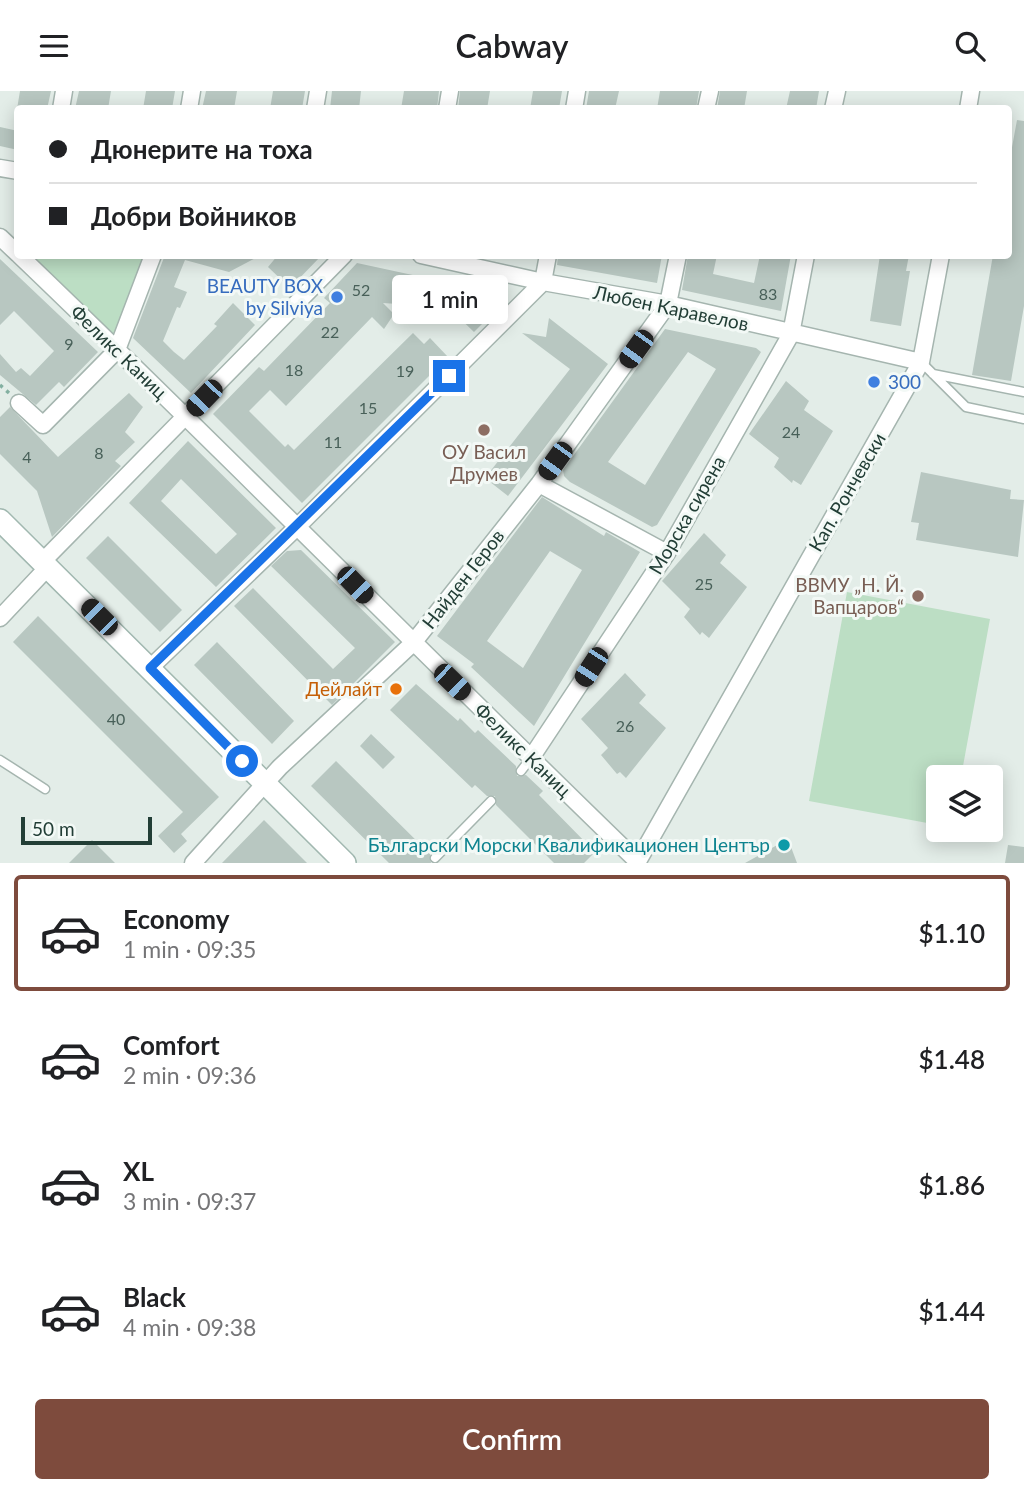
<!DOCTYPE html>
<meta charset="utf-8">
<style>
body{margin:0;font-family:Lato,sans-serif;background:#f2f2f2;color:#202124;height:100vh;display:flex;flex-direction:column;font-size:26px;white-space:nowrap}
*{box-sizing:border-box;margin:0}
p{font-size:23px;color:#757577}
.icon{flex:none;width:38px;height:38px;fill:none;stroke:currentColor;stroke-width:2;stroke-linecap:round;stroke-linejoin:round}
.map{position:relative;height:772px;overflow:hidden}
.sheet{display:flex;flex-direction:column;background:#fff;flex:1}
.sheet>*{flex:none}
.hud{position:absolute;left:14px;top:14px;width:998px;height:154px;border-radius:7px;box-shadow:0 4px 18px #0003;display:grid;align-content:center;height:154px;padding:0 35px;background:#fff}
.buttons{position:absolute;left:926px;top:674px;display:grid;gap:14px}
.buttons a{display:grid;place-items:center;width:77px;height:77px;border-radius:7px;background:#fff;box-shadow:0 4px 18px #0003;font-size:35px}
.scale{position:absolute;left:21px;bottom:18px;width:131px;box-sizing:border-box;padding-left:7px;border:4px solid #223e36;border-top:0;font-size:19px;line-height:24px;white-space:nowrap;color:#223e36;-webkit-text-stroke:5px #f3f9f6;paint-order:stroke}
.end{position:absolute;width:32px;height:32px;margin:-16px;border:9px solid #1a73e8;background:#fff;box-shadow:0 0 0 4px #fff}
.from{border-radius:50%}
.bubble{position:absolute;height:49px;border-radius:7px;background:#fff;box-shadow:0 4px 18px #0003;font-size:23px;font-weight:600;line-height:49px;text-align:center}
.car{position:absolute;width:21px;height:42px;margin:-21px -10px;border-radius:9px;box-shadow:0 0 5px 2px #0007;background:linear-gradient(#222 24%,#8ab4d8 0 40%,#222 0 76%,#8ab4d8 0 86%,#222 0)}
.hud b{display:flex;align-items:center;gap:24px;height:66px;font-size:26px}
.hud b+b{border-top:2px solid #e0e0e0}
.hud i{width:18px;height:18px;background:#202124}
ul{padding:12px 0 0;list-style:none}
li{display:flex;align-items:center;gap:21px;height:116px;margin:0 14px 10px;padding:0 21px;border:4px solid transparent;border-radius:7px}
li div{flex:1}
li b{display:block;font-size:26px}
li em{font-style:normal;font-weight:600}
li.active{border-color:#7e4b3d}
li>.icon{width:63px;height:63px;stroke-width:1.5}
.primary-button{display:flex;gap:14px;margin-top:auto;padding:14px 35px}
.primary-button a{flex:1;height:80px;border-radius:7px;background:#7e4b3d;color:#fff;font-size:28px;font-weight:600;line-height:80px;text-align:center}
header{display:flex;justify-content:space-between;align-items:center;height:91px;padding:0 35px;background:#fff;font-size:32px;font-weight:600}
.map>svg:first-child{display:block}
</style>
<header><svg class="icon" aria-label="menu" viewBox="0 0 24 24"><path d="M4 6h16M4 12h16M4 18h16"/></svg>Cabway<svg class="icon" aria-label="search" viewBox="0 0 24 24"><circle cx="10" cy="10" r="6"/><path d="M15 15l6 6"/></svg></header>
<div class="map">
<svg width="1024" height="772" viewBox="0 0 1024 772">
<rect width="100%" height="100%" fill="#e3ede8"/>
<!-- green -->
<path fill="#bcdec4" d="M19,165H153L117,259Z
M847,501L990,528L961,686H938V734L809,710Z"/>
<!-- building -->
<path fill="#b8c7c1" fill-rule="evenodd" d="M20,0H51L47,18H17Z
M79,0H111L108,18H75Z
M146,0H175L172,18H143Z
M206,0H237L234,18H202Z
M273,0H305L302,18H270Z
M332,0H361L359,18H330Z
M404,0H439L437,18H401Z
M460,0H490L487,18H458Z
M533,0H562L559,18H530Z
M589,0H619L615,18H586Z
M660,0H699L696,18H657Z
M720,0H747L744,18H717Z
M790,0H819L816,18H786Z
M1017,29L1024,30V215L1011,290L972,284L993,164H1008V78Z
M0,36L18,40V59L0,55Z
M165,164H261L229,181L185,169L174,196L187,201L180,217L177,216L163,250L174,261L184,269L217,235L214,233L233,212L255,234L191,302L133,247Z
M278,164H322L290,197L268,176Z
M558,164H662L657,192L557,174Z
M688,164H717L713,183L754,192L760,164H791L781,220L682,199Z
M880,164H909L906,180H910L901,235L870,230Z
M0,168L98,261L64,296L59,291L36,314L0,284V263L16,281L21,277L30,285L54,260L14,220L0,234Z
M357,172L496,202L501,214L474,241L444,212L428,208L426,215L383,212L394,223L384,238L372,226L286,315L270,299L249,320L285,356L288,353L294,359L413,242L424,253L430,247L448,266L302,412L213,323L259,276L264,280L330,212L324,207Z
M549,227L608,273L508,405L485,387L570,278L522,242L546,246Z
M665,238L756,257L761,261L657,434L652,436L570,391L564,385L563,379ZM688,261L716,278L645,394L608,371Z
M786,290L809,310L804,319L833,340L801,394L793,389L792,392L774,376L779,367L749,343Z
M129,302L143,316L125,341L135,351L115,370L121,375L52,446L37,400L0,363V326L10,316L58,366Z
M188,350L276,437L216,496L129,412ZM181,388L237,443L216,463L161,410Z
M921,381L1011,399L1010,408L1024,409L1018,466L916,449L919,432L911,431Z
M542,406L604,445L606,441L640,461L534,635L471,576L474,573L437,545ZM550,460L582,479L523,577L487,550Z
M704,442L726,464L720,472L747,496L709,547L702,541L700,544L684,526L690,518L662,490Z
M108,445L182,519L160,541L86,467Z
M301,459L395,551L332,614L234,515L253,497L333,578L355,557L271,475L287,460Z
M38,525L219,706L181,743L187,750L174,762L158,745L183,721L13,551Z
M217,551L294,630L272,653L194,574Z
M625,582L646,604L639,612L666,637L626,687L620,681L617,683L601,664L608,657L581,628Z
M416,593L458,630L460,627L475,642L478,639L516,675L517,685L526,684L543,700L539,704L595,761L584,772H554L496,714L495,705H487L475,694L472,697L390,619Z
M371,643L395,666L383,678L360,655Z
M336,670L430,763L431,772H389L311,695Z
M264,729L307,772H222Z
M788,748L797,772H745Z
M92,749L115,772H69Z
M1008,754L1024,756V772H1005Z"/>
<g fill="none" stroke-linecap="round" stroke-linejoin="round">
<!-- lane casing -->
<g stroke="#a5b5af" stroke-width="11">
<path id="lane" d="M921,271L966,316L1024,328
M933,283L1024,301
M0,669L45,698
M521,680L531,667
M435,767L491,710"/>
</g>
<!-- street casing -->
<g stroke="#a5b5af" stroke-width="19">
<path id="street" d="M61,18L64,0
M189,18L192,0
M315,18L318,0
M447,18L450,0
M574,18L577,0
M706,18L710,0
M833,18L837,0
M968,18L971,0
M0,77L18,80
M0,146L18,163
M19,164C228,364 430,570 638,771
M421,164L543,191L668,213L921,271
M19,312L43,334L117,259L153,164
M539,393L667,462
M43,470L344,164
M0,527L49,475
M150,577L298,435L543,191L548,164
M531,667L667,462L791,243L806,164
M193,772L280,676L413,552L539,393L668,213L678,164
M637,772L921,271L941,164"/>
</g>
<!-- secondary casing -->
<g stroke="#a1b8b0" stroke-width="24">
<path id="secondary" d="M0,429L345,772"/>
</g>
<!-- path -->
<path stroke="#83b0a1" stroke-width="3.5" stroke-dasharray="3.5 5" stroke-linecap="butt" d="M0,294L9,302"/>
<!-- lane -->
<use href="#lane" stroke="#fff" stroke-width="8"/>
<!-- street -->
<use href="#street" stroke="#fff" stroke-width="16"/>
<!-- secondary -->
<use href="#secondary" stroke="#fff" stroke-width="21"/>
</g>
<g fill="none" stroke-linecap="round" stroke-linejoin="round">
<!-- route -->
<path stroke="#1a73e8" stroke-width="9" d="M242,670L150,577L449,285"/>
</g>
<!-- markers -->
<g fill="#3f7fe0" stroke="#f3f9f6" stroke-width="2.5">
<circle cx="337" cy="206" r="7"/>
<circle cx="874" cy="291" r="7"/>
</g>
<g fill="#8d6e63" stroke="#f3f9f6" stroke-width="2.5">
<circle cx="484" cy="339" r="7"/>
<circle cx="918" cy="505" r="7"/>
</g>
<circle fill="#e8710a" stroke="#f3f9f6" stroke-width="2.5" cx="396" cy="598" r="7"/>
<circle fill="#0f9aa8" stroke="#f3f9f6" stroke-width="2.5" cx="784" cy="754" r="7"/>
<g text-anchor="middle" stroke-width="6" stroke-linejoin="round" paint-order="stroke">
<!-- number labels -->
<g font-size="16" fill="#486059">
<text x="361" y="205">52</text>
<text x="768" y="209">83</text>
<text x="330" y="247">22</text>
<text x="69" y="259">9</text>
<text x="294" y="285">18</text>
<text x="405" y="286">19</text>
<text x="368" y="323">15</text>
<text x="791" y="347">24</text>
<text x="333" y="357">11</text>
<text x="99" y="368">8</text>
<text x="27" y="372">4</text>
<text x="704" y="499">25</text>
<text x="116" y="634">40</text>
<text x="625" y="641">26</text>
</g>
<!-- shop labels -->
<g font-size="19" fill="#366cbe" stroke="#f3f9f6" text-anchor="end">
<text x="323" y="202">BEAUTY BOX<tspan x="323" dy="22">by Silviya</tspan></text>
<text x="888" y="298" text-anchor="start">300</text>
</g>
<!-- street labels -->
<g font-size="19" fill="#223e36" stroke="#f3f9f6">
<text transform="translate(671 217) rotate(12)" y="7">Любен Каравелов</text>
<text transform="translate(119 261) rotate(44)" y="7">Феликс Каниц</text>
<text transform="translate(847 401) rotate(-60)" y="7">Кап. Рончевски</text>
<text transform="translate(687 424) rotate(-60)" y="7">Морска сирена</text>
<text transform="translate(463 488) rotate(-52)" y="7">Найден Геров</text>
<text transform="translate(523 659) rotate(44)" y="7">Феликс Каниц</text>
</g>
<!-- education labels -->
<g font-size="19" fill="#785e54" stroke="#f3f9f6">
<text x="484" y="368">ОУ Васил<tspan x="484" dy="22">Друмев</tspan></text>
<text x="904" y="501" text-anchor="end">ВВМУ „Н. Й.<tspan x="904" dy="22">Вапцаров“</tspan></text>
</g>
<!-- food labels -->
<g font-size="19" fill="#c56008" stroke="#f3f9f6" text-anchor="end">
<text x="382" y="605">Дейлайт</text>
</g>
<!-- culture labels -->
<g font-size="19" fill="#0d838f" stroke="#f3f9f6" text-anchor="end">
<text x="770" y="761">Български Морски Квалификационен Център</text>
</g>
</g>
</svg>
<div class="buttons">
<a><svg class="icon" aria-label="layers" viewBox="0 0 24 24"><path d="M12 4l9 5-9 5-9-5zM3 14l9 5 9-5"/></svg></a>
</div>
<div class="scale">50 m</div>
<i class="end from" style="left:242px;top:670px"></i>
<i class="end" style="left:449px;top:285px"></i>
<div class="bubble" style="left:392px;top:184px;width:116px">1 min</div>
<i class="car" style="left:636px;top:258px;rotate:216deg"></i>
<i class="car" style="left:204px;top:307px;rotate:224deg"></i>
<i class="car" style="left:555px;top:370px;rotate:216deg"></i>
<i class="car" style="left:355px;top:494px;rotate:136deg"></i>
<i class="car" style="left:99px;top:526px;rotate:315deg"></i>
<i class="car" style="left:591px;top:576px;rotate:213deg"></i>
<i class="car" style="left:452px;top:591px;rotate:134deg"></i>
<div class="hud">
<b><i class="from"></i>Дюнерите на тоха</b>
<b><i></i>Добри Войников</b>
</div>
</div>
<section class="sheet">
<ul>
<li class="active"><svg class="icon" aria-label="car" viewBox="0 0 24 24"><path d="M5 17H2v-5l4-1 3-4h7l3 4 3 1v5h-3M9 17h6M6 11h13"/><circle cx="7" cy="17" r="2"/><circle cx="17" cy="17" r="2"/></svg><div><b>Economy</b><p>1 min · 09:35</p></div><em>$1.10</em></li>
<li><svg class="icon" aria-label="car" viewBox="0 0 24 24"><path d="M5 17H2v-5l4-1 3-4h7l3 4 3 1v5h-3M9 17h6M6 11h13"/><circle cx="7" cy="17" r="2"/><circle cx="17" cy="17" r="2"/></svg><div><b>Comfort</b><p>2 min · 09:36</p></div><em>$1.48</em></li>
<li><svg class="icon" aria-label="car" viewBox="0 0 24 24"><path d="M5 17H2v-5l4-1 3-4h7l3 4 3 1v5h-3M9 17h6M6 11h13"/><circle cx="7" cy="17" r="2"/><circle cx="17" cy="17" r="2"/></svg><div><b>XL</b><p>3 min · 09:37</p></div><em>$1.86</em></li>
<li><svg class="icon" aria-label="car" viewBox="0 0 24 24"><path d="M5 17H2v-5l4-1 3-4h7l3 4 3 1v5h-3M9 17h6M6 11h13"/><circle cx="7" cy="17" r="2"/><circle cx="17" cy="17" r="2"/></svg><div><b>Black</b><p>4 min · 09:38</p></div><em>$1.44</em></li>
</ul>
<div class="primary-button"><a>Confirm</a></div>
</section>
